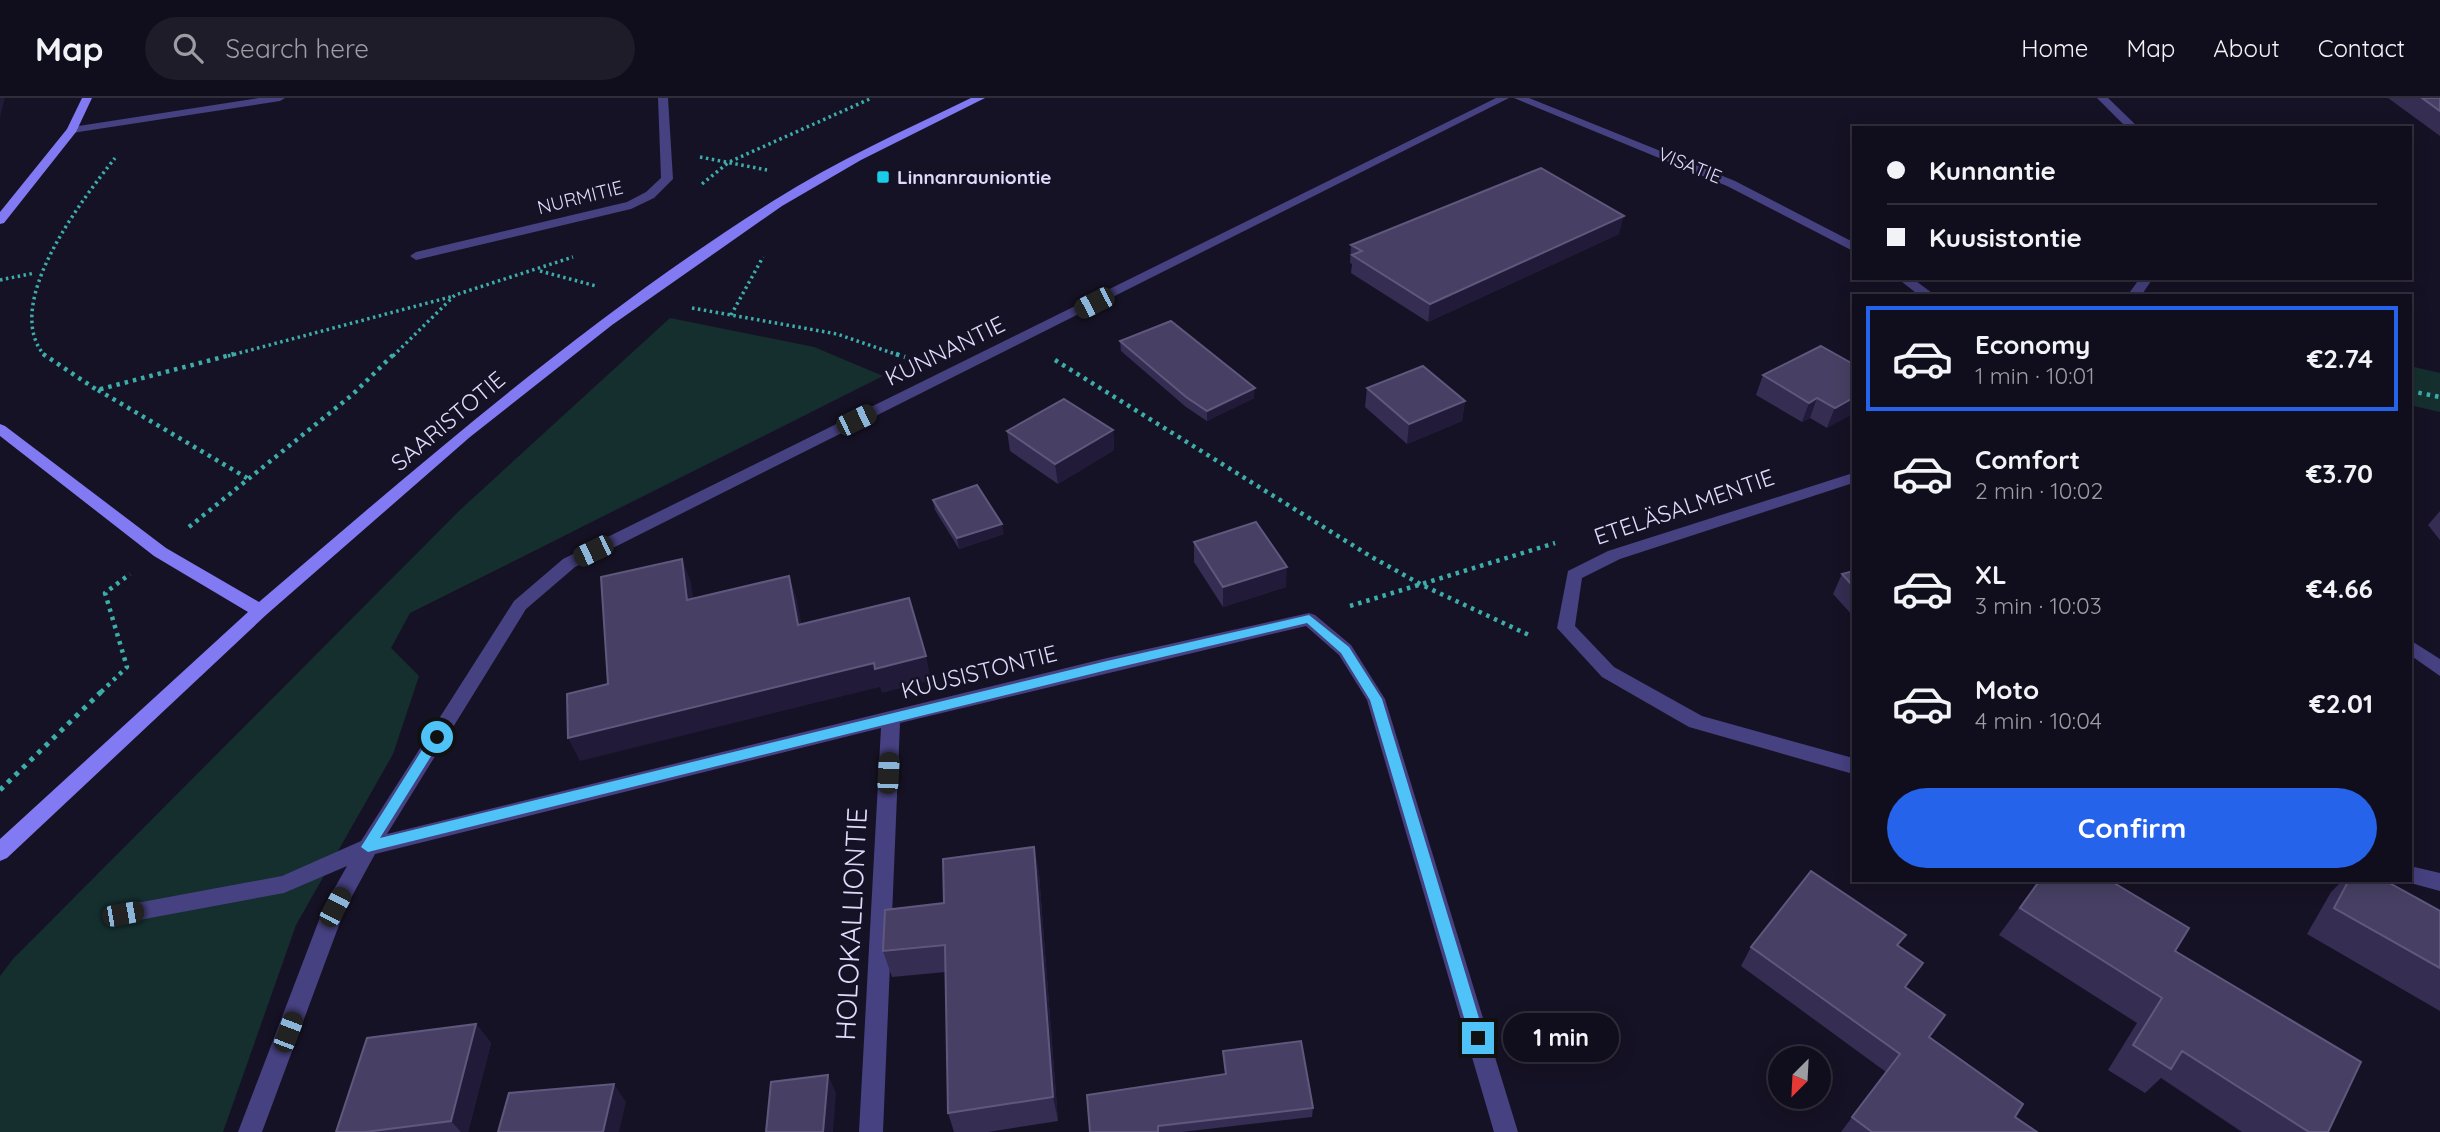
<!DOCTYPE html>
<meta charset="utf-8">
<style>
body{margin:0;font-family:Quicksand,sans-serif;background:#1e1c29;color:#f1f3f6;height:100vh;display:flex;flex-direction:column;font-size:26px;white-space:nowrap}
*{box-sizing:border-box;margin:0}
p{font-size:23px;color:#9c9ca3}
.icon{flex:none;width:38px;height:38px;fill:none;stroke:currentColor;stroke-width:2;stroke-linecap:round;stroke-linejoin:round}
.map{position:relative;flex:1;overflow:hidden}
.panel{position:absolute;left:1852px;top:196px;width:560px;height:588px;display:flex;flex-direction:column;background:#100e1c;border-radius:0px;box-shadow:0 4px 18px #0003,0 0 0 2px #302e3b}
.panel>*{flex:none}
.top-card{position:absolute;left:1852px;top:28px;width:560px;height:154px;border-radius:0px;box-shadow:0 4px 18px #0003,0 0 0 2px #302e3b;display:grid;align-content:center;height:154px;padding:0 35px;background:#100e1c}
.needle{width:46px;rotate:204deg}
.fabs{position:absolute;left:1768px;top:948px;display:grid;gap:14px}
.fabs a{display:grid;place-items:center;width:63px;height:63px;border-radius:50%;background:#100e1c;box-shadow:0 4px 18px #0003,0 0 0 2px #302e3b;font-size:35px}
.end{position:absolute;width:32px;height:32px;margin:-16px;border:9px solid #4fc3f7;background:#111;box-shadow:0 0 0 4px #111}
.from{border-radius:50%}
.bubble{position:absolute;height:49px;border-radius:24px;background:#100e1c;box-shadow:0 4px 18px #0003,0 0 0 2px #302e3b;font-size:23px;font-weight:700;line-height:49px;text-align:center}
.car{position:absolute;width:21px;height:42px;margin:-21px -10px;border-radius:9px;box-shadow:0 0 5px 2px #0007;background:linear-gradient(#222 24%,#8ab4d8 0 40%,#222 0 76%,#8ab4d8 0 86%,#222 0)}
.top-card b{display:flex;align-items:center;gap:24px;height:66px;font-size:26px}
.top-card b+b{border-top:2px solid #302e3b}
.top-card i{width:18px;height:18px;background:#f1f3f6}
ul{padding:12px 0 0;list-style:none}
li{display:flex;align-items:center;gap:21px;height:105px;margin:0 14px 10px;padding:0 21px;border:4px solid transparent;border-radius:0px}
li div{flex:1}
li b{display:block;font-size:26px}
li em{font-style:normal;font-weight:700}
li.selected{border-color:#2563eb}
li>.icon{width:63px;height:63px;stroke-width:1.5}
.primary-button{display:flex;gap:14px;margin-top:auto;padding:14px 35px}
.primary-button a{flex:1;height:80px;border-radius:42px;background:#2563eb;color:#fff;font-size:28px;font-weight:700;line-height:80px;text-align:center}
header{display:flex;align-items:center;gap:42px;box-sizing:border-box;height:98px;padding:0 35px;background:#100e1c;border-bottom:2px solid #302e3b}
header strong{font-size:33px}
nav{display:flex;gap:38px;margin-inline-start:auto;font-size:24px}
.search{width:490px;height:63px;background:#1e1c29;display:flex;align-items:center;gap:18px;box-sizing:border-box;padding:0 24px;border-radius:38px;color:#9c9ca3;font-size:26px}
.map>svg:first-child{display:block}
</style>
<header>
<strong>Map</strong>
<div class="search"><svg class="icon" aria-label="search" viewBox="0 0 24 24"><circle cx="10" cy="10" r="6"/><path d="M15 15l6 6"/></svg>Search here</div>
<nav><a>Home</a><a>Map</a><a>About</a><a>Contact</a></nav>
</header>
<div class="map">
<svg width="2440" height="1034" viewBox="0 0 2440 1034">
<rect width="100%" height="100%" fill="#161225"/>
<!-- green -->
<path fill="#152f2f" d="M670,220L814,249L883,278L410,515L391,550L419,578L393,656L296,827L223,1034H0V878L13,861L460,412Z
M2410,268L2440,275V314L2410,307Z"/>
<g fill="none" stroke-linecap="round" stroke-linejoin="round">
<!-- path-far2 -->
<path stroke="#3cadaa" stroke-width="3.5" stroke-dasharray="2.5 3.5" stroke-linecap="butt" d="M700,59L767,72
M702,86L729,64L872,0
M540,173L596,188
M0,182L35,175
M692,210L837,236L901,258
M731,217L763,159
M45,258C0,207 82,102 115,60
M228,258L454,198
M393,258L455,197L573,159"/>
<!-- path-far1 -->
<path stroke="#3cadaa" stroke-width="4.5" stroke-dasharray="3.5 5" stroke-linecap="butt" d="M43,256L97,292L234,256
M896,256L905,259
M1055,262L1370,458L1422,487L1531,538
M98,292L247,380
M2410,293L2440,299
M189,429L352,297L394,256
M1350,508L1555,445
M101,594L127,569L105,495L130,476"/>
<!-- path -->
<path stroke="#3cadaa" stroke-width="5" stroke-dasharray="4.5 6" stroke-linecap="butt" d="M0,692L103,592"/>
<!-- street -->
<path fill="#464180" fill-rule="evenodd" d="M259,0H285L280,3L72,35L66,32L72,29Z
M658,0H668L673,81L654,100L631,111L416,162L410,158L416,154L627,104L646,94L661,80Z
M1496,0H1509L575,469L526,511L387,736L1107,560L1309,515L1315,517L1351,547L1385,601L1518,1034H1494L1367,602L1339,557L1306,528L900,625L883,1034H859L881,630L375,756L345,811L262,1034H238L324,809L347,768L284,795L123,825L115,823L112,816L115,809L282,778L361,743L514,503L563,461Z
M1514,0H1529L1735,83L1853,144V153L1727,88Z
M2097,0H2108L2139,30H2127Z
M1897,180H1912L1936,198H1920Z
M2140,180H2153L2141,198H2127Z
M1853,375V385L1620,461L1582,480L1575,528L1614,569L1702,618L1853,660V676L1689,629L1602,579L1557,530L1568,473L1608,453Z
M2410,542L2440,561V578L2410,557Z
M2410,768L2440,775V793L2403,783L2410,782Z"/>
<!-- secondary -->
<path fill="#817af2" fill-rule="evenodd" d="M82,0H92L76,34L4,125L0,126V114L67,31Z
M971,0H985L861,62L782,108L612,227L470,339L266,517L7,760L0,763V741L248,514L154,458L0,338V326L5,328L166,450L259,504C424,363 589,219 773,103C836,63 905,32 971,0Z"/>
</g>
<!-- wall -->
<path fill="#352d52" d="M2388,0H2440V38Z
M1619,136L1428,224L1351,175L1352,166L1350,165L1351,147Z
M1120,243L1254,300L1207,323L1186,309L1121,253Z
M1853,266L1827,330L1810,320L1802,324L1756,297L1763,277Z
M1367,290L1465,303L1462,323L1407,346L1365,309Z
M1113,332L1114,352L1058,386L1010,353L1007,333Z
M933,402L1004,436L959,451L935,412Z
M2440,413V442L2428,427Z
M1194,444L1286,489L1223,509L1194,464Z
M1853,473V518L1833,496L1842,476Z
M1034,749L1039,776L1058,1023L988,1034H954L948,1015L946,874L892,879L883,853L944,805Z
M2039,782H2109L2175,853L2328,1034H2242L2161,980L2145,995L2108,972L2137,925L1999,837Z
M2343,782H2384L2440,813V913L2307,836L2331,794Z
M1906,837L1898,848L1906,890L1929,939L2015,1019L2037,1034H1841L1886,974L1741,868L1751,849Z
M476,926L491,945L468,1034H336Z
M1223,953L1313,1010L1312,1019L1182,1034H1090L1225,976Z"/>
<!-- shaded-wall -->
<path fill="#211a38" d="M0,0H5L0,19Z
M1624,118L1619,136L1428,224L1430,206Z
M1255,290L1254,300L1207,323V313Z
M1817,300L1810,320L1802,324L1809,305Z
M1853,300V316L1827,330L1835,310Z
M1465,303L1462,323L1407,346L1409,326Z
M1113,332L1114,352L1058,386L1055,366Z
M1002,426L1004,436L959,451L957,440Z
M682,461L691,484L696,525L687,502Z
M1287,469L1286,489L1223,509V489Z
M789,478L797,502L806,550L798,527Z
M926,558L931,582L882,595L880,589L580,663L568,640L874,565Z
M1034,749L1039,776L1058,1023L1053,999Z
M476,926L491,945L468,1034H461L451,1023Z
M828,977L836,995L833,1034H823Z
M614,986L626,1004L619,1034H603Z"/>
<!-- building -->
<path fill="#474064" stroke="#5f587c" stroke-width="2" d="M2422,0H2440V13Z
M1541,70L1624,118L1430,206L1352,157L1362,153L1351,147Z
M1171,223L1255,290L1207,313L1186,299L1120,243Z
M1821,248L1853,266V300L1835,310L1817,300L1809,305L1763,277Z
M1423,268L1465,303L1409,326L1367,290Z
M1064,301L1113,332L1055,366L1007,333Z
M977,387L1002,426L957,440L933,402Z
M1256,424L1287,469L1223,489L1194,444Z
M682,461L687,502L789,478L798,527L909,500L926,558L875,571L874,565L568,640L567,596L608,586L601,479Z
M1853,473V488L1842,476Z
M1034,749L1053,999L948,1015L945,847L883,853L885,812L944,805L943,761Z
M1811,773L1906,837L1897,847L1923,865L1905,889L1945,917L1929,939L2023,1006L2015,1019L2037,1034H1872L1852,1019L1900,956L1751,849Z
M2040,782H2109L2189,830L2175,853L2361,964L2328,1034H2309L2182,953L2171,971L2133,947L2162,900L2020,810Z
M2349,782H2384L2440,813V870L2334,810Z
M476,926L451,1023L365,1034H336L367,940Z
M1301,943L1313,1010L1158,1028V1034H1090L1087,997L1226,976L1223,953Z
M828,977L823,1034H766L771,984Z
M614,986L603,1034H498L509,995Z"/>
<!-- route -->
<path fill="#4fc3f7" d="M1309,517L1349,549L1382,601L1485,940L1483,945H1472L1470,940L1370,602L1341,555L1307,525L1107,572L368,754L361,749L432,636L437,634L443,639L380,740L1107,563Z"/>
<!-- markers -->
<rect fill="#19cde9" stroke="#161225" stroke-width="2.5" x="876" y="72" width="14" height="14" rx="3.5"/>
<g text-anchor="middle" stroke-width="5" stroke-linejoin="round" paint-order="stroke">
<!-- far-street labels -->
<g font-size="19" fill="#dfdafb" stroke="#161225">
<text transform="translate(1690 67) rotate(22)" y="7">VISATIE</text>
<text transform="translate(580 99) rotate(-14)" y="7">NURMITIE</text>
</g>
<!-- far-poi labels -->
<g font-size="19" font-weight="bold" fill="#dfdafb" stroke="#161225" text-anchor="start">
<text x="897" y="86">Linnanrauniontie</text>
</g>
<!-- street labels -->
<g font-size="23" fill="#dfdafb" stroke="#161225">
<text transform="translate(945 253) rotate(-26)" y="8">KUNNANTIE</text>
<text transform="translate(448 323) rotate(-40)" y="8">SAARISTOTIE</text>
<text transform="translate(1684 409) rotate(-19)" y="8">ETELÄSALMENTIE</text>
<text transform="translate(979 574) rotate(-14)" y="8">KUUSISTONTIE</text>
</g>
<!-- near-street labels -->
<g font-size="28" fill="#dfdafb" stroke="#161225">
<text transform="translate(851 826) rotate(-87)" y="10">HOLOKALLIONTIE</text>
</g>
</g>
</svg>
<div class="fabs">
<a><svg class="needle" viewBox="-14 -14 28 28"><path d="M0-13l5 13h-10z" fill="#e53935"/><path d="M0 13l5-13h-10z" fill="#9c9ca3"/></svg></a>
</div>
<i class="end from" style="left:437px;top:639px"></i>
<i class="end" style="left:1478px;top:940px"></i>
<div class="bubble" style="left:1503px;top:915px;width:116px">1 min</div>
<i class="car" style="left:1094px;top:205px;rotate:243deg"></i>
<i class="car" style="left:856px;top:322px;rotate:64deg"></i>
<i class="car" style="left:593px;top:453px;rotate:244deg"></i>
<i class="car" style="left:888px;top:675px;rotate:3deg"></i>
<i class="car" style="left:335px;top:809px;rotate:28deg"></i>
<i class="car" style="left:123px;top:816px;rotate:80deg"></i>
<i class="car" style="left:288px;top:934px;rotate:21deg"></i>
<div class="top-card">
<b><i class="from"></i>Kunnantie</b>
<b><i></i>Kuusistontie</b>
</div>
<section class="panel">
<ul>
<li class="selected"><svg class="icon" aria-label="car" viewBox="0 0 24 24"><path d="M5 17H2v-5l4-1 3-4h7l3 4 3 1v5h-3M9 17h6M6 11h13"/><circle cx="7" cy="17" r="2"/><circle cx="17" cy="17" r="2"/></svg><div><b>Economy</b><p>1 min · 10:01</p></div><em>€2.74</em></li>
<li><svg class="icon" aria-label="car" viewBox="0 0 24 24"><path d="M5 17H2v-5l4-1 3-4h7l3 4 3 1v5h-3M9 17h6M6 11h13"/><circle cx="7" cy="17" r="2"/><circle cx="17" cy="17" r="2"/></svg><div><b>Comfort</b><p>2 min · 10:02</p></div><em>€3.70</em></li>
<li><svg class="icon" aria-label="car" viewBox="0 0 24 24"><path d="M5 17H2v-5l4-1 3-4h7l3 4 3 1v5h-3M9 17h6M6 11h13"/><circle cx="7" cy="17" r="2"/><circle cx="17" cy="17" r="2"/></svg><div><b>XL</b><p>3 min · 10:03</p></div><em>€4.66</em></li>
<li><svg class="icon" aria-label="car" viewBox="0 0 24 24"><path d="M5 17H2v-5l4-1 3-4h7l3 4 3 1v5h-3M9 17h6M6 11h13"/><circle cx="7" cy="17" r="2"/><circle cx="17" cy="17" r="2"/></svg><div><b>Moto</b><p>4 min · 10:04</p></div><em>€2.01</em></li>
</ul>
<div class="primary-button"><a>Confirm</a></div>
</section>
</div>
